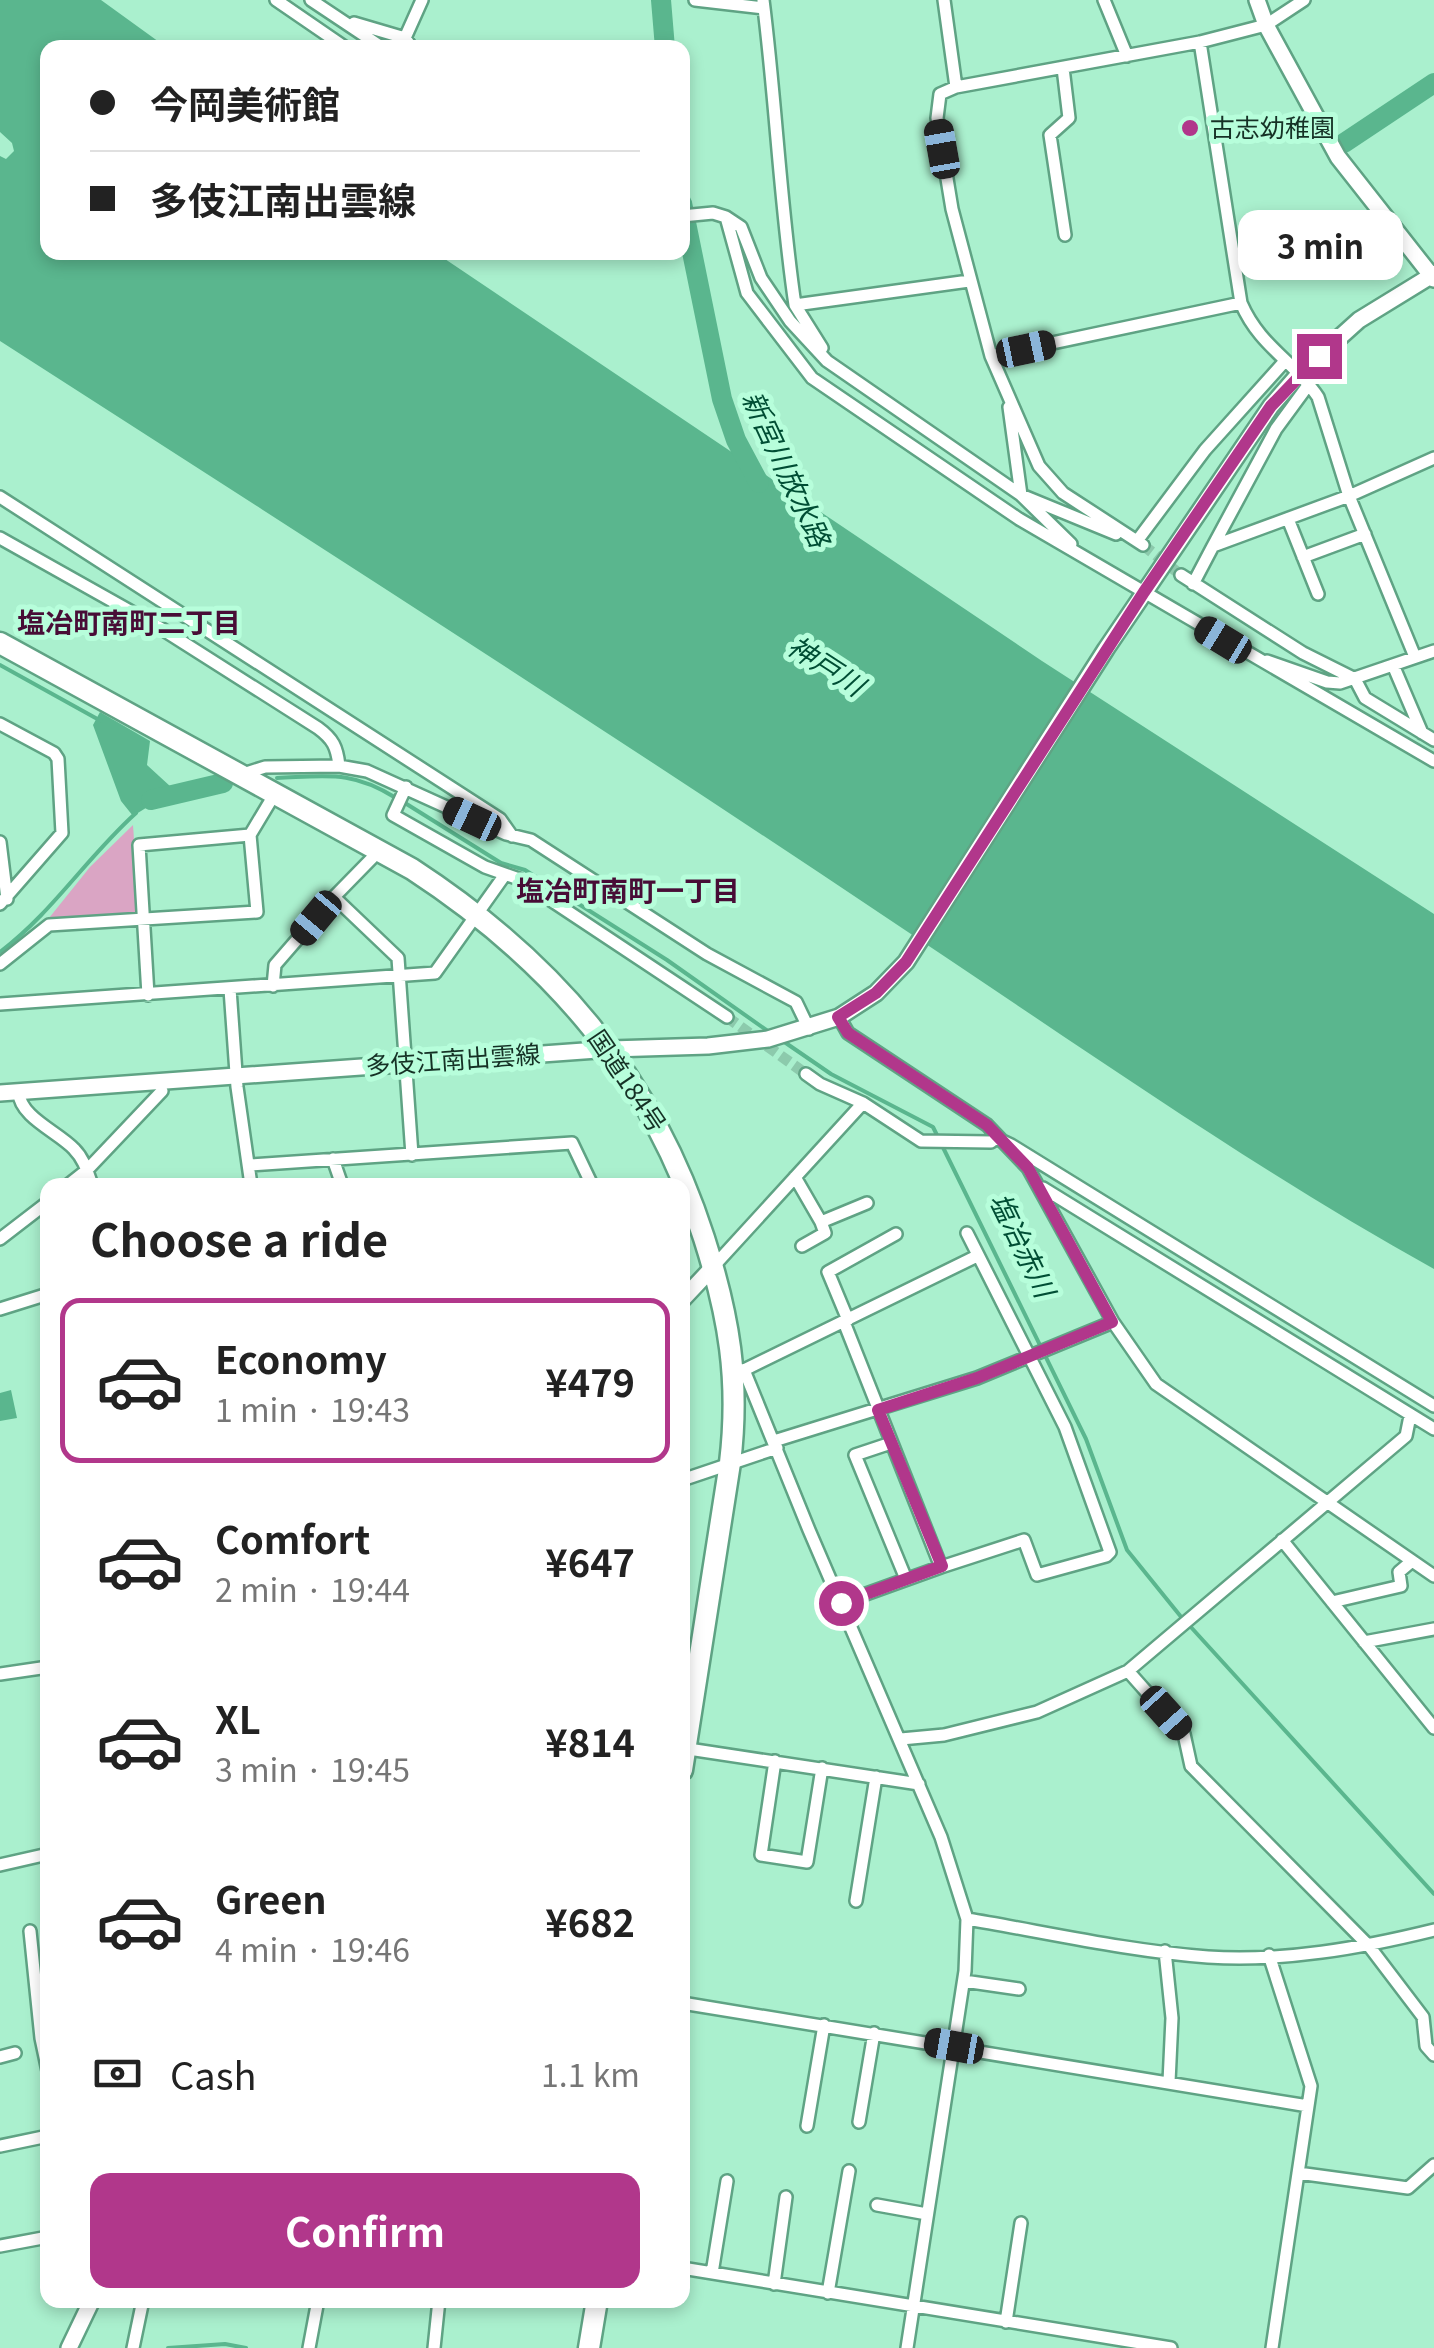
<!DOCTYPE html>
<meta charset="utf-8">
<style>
body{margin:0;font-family:Georgia,"Noto Sans JP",serif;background:#f6f6f6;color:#222;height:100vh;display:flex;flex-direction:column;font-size:38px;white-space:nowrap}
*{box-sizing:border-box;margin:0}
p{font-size:32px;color:#767676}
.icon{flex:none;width:55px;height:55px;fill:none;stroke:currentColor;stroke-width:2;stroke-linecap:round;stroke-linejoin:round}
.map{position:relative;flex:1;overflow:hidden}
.details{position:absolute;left:40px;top:1178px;width:650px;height:1130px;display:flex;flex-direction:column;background:#fff;border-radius:20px;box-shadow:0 5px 15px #0003}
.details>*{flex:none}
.banner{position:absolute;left:40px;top:40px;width:650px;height:220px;border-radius:20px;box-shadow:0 5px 15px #0003;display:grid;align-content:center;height:220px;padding:0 50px;background:#fff}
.end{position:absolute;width:45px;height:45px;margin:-22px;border:12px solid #b1378b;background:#fff;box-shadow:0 0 0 5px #fff}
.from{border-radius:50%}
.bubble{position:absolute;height:70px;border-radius:20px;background:#fff;box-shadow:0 5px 15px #0003;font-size:32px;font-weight:700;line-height:70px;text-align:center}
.car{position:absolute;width:30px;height:60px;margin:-30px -15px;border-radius:12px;box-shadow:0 0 8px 2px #0007;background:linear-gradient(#222 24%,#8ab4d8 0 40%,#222 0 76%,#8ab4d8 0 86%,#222 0)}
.banner b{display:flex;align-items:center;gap:35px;height:95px;font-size:38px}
.banner b+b{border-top:2px solid #e0e0e0}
.banner i{width:25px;height:25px;background:#222}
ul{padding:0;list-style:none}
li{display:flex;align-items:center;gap:30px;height:165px;margin:0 20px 15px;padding:0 30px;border:5px solid transparent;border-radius:20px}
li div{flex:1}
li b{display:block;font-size:38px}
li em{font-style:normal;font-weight:700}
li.on{border-color:#b1378b}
li>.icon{width:90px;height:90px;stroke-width:1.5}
h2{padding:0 50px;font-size:45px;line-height:120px}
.pay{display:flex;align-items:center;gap:25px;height:110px;padding:0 50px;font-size:38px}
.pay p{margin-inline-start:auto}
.cta{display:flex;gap:20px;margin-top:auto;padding:20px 50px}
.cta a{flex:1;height:115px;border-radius:20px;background:#b1378b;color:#fff;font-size:40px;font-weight:700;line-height:115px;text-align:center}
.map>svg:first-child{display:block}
</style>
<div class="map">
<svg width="1434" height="2348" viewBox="0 0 1434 2348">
<rect width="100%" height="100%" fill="#aaf0ce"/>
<!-- green -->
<path fill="#daa5c4" d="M133,825L139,912L135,916L45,923L90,867Z"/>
<!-- water -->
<path fill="#5ab68e" d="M0,0H101L166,47L48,48V252L445,253L442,257L1042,661L1434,914V1269C1242,1162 1061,1033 878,912C588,718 294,530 0,341V156L6,159L14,151L12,143L0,132Z
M100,712L150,741L147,765L171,787L176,798L149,806L133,816L121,801L93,725Z
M11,1390L17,1418L0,1421V1393Z"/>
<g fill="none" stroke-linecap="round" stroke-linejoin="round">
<!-- stream -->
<path stroke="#5ab68e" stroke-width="4" d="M0,665L101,721
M277,778C327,776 352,770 396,798
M405,803L501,863L525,870L667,960L772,1034
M0,952C52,913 87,857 136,813
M780,1039L831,1074L933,1127L1086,1439L1127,1550L1182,1618
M1189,1625L1434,1894
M168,2348L225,2344L246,2348"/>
<!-- river -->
<path stroke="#5ab68e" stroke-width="20" d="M661,0L665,48
M1344,143L1434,83
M682,203L722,399L736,440L759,483
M151,800L223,783"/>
<!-- street-tunnel -->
<path stroke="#8ccaac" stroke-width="11" stroke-dasharray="11 5.5" stroke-linecap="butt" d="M1143,545L1181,575
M727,1017L806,1074"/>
<!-- street casing -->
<g stroke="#5fa384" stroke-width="16">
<path id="street" d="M276,0L346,48
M311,0L383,48
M695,0L764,8
M763,0C776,102 780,204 795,305L969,281
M944,0L956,87
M1104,0L1127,56
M354,23L405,38L412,48
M405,38L422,0
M1200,42L1241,303C1260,347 1293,360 1318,397L1349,496L1415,657
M1063,68L1069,118L1050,135L1065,235
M682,216L713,213L726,217L747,293L812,378L1019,519L1434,761
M726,217L741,227L761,278L790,321L827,361L1021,495L1071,544
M795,305L822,348
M991,356L1241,303
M1009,407L1021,495L1116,534
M0,497L500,819L512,836
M1288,519L1318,594
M0,538L162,629L318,728C333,739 337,747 339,766
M1137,541L1205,450L1285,361
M1143,545L1063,493L1039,466L991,356L952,209L937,118L940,94L956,87L1200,42L1266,25L1304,0
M1213,546L1276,429L1309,384
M1303,557L1365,534
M1181,575L1303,653L1355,679L1365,698L1434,740
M1193,584L1213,546L1349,496L1434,458
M1267,661L1327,682L1340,683L1434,651
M1393,665L1422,733
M0,724L54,753L58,759L62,833L0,904
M240,775L265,767L339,766L367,771L506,834L531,840L707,954L796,1002L809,1029
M406,787L393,815L485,867L519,879L727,1017
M0,842L7,899
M334,897L398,958L412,1155
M0,964L49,925L257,912L250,835L274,795
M273,986L275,965L334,897L379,851
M230,989L237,1087L251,1185
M148,995L139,845L250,835
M0,1004L435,973L504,876
M839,1017L848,1033L987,1125L1028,1168L1113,1322L1156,1384L1434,1576
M806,1074L820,1084L863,1103L921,1141L991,1142L996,1138L1011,1145L1434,1406
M19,1093C20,1117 58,1132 74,1149C84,1159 87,1171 92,1185
M333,1159L342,1185
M249,1165L572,1143L592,1185
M795,1177L821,1222L867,1203
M68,1185L87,1170L162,1091
M1043,1188L1434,1429
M0,1239L48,1202
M802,1246L825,1233L821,1222
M713,1267L863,1103
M0,1309L48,1294
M848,1320L828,1272L896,1234
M735,1369L744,1370L809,1530L941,1837L967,1919L965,1971L907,2348
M744,1370L977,1256
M774,1441L977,1378L1113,1322
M891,1443L855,1455L906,1579
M682,1480L777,1448
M1282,1540L1434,1728
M941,1567L1024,1540L1037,1575L1106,1556L1110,1552L1065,1427L967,1233
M1332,1602L1401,1586L1399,1572L1412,1561
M841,1603L941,1567L844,1322
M1364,1642L1434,1629
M1128,1671L1184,1734L1191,1766L1369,1946L1423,2017L1426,2046L1434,2055
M0,1674L48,1667
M901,1739L944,1735L1037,1712L1128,1671L1406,1436L1410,1416
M682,1748L919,1784
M775,1761L761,1855L807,1862L822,1768
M0,1865L48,1854
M856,1901L876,1777
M967,1919C1045,1932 1128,1951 1208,1957C1283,1962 1361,1948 1434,1930
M30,1931L41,2038L48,2071
M1165,1951L1172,2018L1169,2082
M1269,1955L1311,2086L1272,2348
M964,1981L1019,1989
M682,2003L1308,2106
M0,2057L15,2053
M859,2122L874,2033
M807,2126L824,2025
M0,2146L48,2136
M1298,2173L1408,2188L1434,2165
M877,2205L927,2214
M0,2246L48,2237
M682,2268L1171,2348
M712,2273L727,2181
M774,2284L786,2197
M828,2293L849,2171
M1006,2322L1021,2223
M133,2348L143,2300
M309,2348L318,2300
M434,2348L439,2300"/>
</g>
<!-- secondary casing -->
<g stroke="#5fa384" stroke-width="20">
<path id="secondary" d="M1257,0L1266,25L1338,157L1434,279
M0,1093L611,1049L708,1046L768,1039L839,1017L876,993L906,962L1106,649L1271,406L1299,374L1359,320L1434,274
M682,1300L713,1267
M69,2348L92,2300"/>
</g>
<!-- highway casing -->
<g stroke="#5fa384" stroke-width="25">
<path id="highway" d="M0,643L412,869C553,961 652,1076 704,1238C729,1316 740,1380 730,1463L682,1770
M589,2348L597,2300"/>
</g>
<!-- street -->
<use href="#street" stroke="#fff" stroke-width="11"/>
<!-- secondary -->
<use href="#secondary" stroke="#fff" stroke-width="15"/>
<!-- highway -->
<use href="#highway" stroke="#fff" stroke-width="20"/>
</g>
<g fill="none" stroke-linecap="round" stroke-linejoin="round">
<!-- route -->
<path stroke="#b1378b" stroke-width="12" d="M841,1603L942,1566L878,1410L977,1378L1112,1322L1028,1168L987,1125L848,1033L838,1017L876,993L906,962L1144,592L1271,406L1319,356"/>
</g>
<!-- markers -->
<circle fill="#b1378b" stroke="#b7fedb" stroke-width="4" cx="1190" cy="128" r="10"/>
<g text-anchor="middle" stroke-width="10" stroke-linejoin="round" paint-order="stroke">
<!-- poi labels -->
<g font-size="25" fill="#153125" stroke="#b7fedb" text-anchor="start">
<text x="1210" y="137">古志幼稚園</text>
</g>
<!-- street labels -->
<g font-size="25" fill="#153125" stroke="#b7fedb">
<text transform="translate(453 1060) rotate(-4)" y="9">多伎江南出雲線</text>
<text transform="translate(627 1081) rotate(56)" y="9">国道184号</text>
</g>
<!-- water labels -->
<g font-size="28" font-style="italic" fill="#004e34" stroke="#b7fedb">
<text transform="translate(786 469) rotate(65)" y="10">新宮川放水路</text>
<text transform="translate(826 666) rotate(33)" y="10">神戸川</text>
<text transform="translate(1022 1245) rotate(64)" y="10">塩冶赤川</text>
</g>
<!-- neighbourhood labels -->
<g font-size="28" font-weight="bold" fill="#480d36" stroke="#b7fedb">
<text x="129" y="633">塩冶町南町二丁目</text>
<text x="628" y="901">塩冶町南町一丁目</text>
</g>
</g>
</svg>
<i class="end from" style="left:841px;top:1603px"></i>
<i class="end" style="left:1319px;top:356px"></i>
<div class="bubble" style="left:1238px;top:210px;width:165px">3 min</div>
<i class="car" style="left:942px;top:149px;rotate:350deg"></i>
<i class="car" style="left:1026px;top:349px;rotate:78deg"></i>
<i class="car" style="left:1223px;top:640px;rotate:301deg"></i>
<i class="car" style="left:472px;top:819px;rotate:295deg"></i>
<i class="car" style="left:316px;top:918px;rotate:220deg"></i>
<i class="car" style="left:1166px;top:1713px;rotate:138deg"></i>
<i class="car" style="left:954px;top:2046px;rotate:280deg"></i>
<div class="banner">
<b><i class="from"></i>今岡美術館</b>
<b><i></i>多伎江南出雲線</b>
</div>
<section class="details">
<h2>Choose a ride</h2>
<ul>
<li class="on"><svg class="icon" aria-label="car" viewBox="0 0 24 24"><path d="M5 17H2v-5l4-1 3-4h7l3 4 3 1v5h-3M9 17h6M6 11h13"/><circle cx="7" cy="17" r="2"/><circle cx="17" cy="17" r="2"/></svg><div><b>Economy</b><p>1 min · 19:43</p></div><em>¥479</em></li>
<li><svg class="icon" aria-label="car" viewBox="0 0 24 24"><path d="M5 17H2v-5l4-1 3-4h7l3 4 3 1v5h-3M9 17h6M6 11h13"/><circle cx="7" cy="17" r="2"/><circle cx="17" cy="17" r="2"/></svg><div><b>Comfort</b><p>2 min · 19:44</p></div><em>¥647</em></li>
<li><svg class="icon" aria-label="car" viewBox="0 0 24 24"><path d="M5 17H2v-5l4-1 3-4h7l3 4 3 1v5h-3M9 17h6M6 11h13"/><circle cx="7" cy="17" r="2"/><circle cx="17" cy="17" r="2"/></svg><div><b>XL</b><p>3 min · 19:45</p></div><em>¥814</em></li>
<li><svg class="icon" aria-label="car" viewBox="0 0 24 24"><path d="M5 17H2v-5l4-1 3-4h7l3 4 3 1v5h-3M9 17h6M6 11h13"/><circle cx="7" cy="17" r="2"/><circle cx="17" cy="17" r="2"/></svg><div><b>Green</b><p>4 min · 19:46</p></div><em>¥682</em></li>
</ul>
<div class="pay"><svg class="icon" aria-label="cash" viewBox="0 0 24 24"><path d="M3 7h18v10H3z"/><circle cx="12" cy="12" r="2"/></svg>Cash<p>1.1 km</p></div>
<div class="cta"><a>Confirm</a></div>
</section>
</div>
